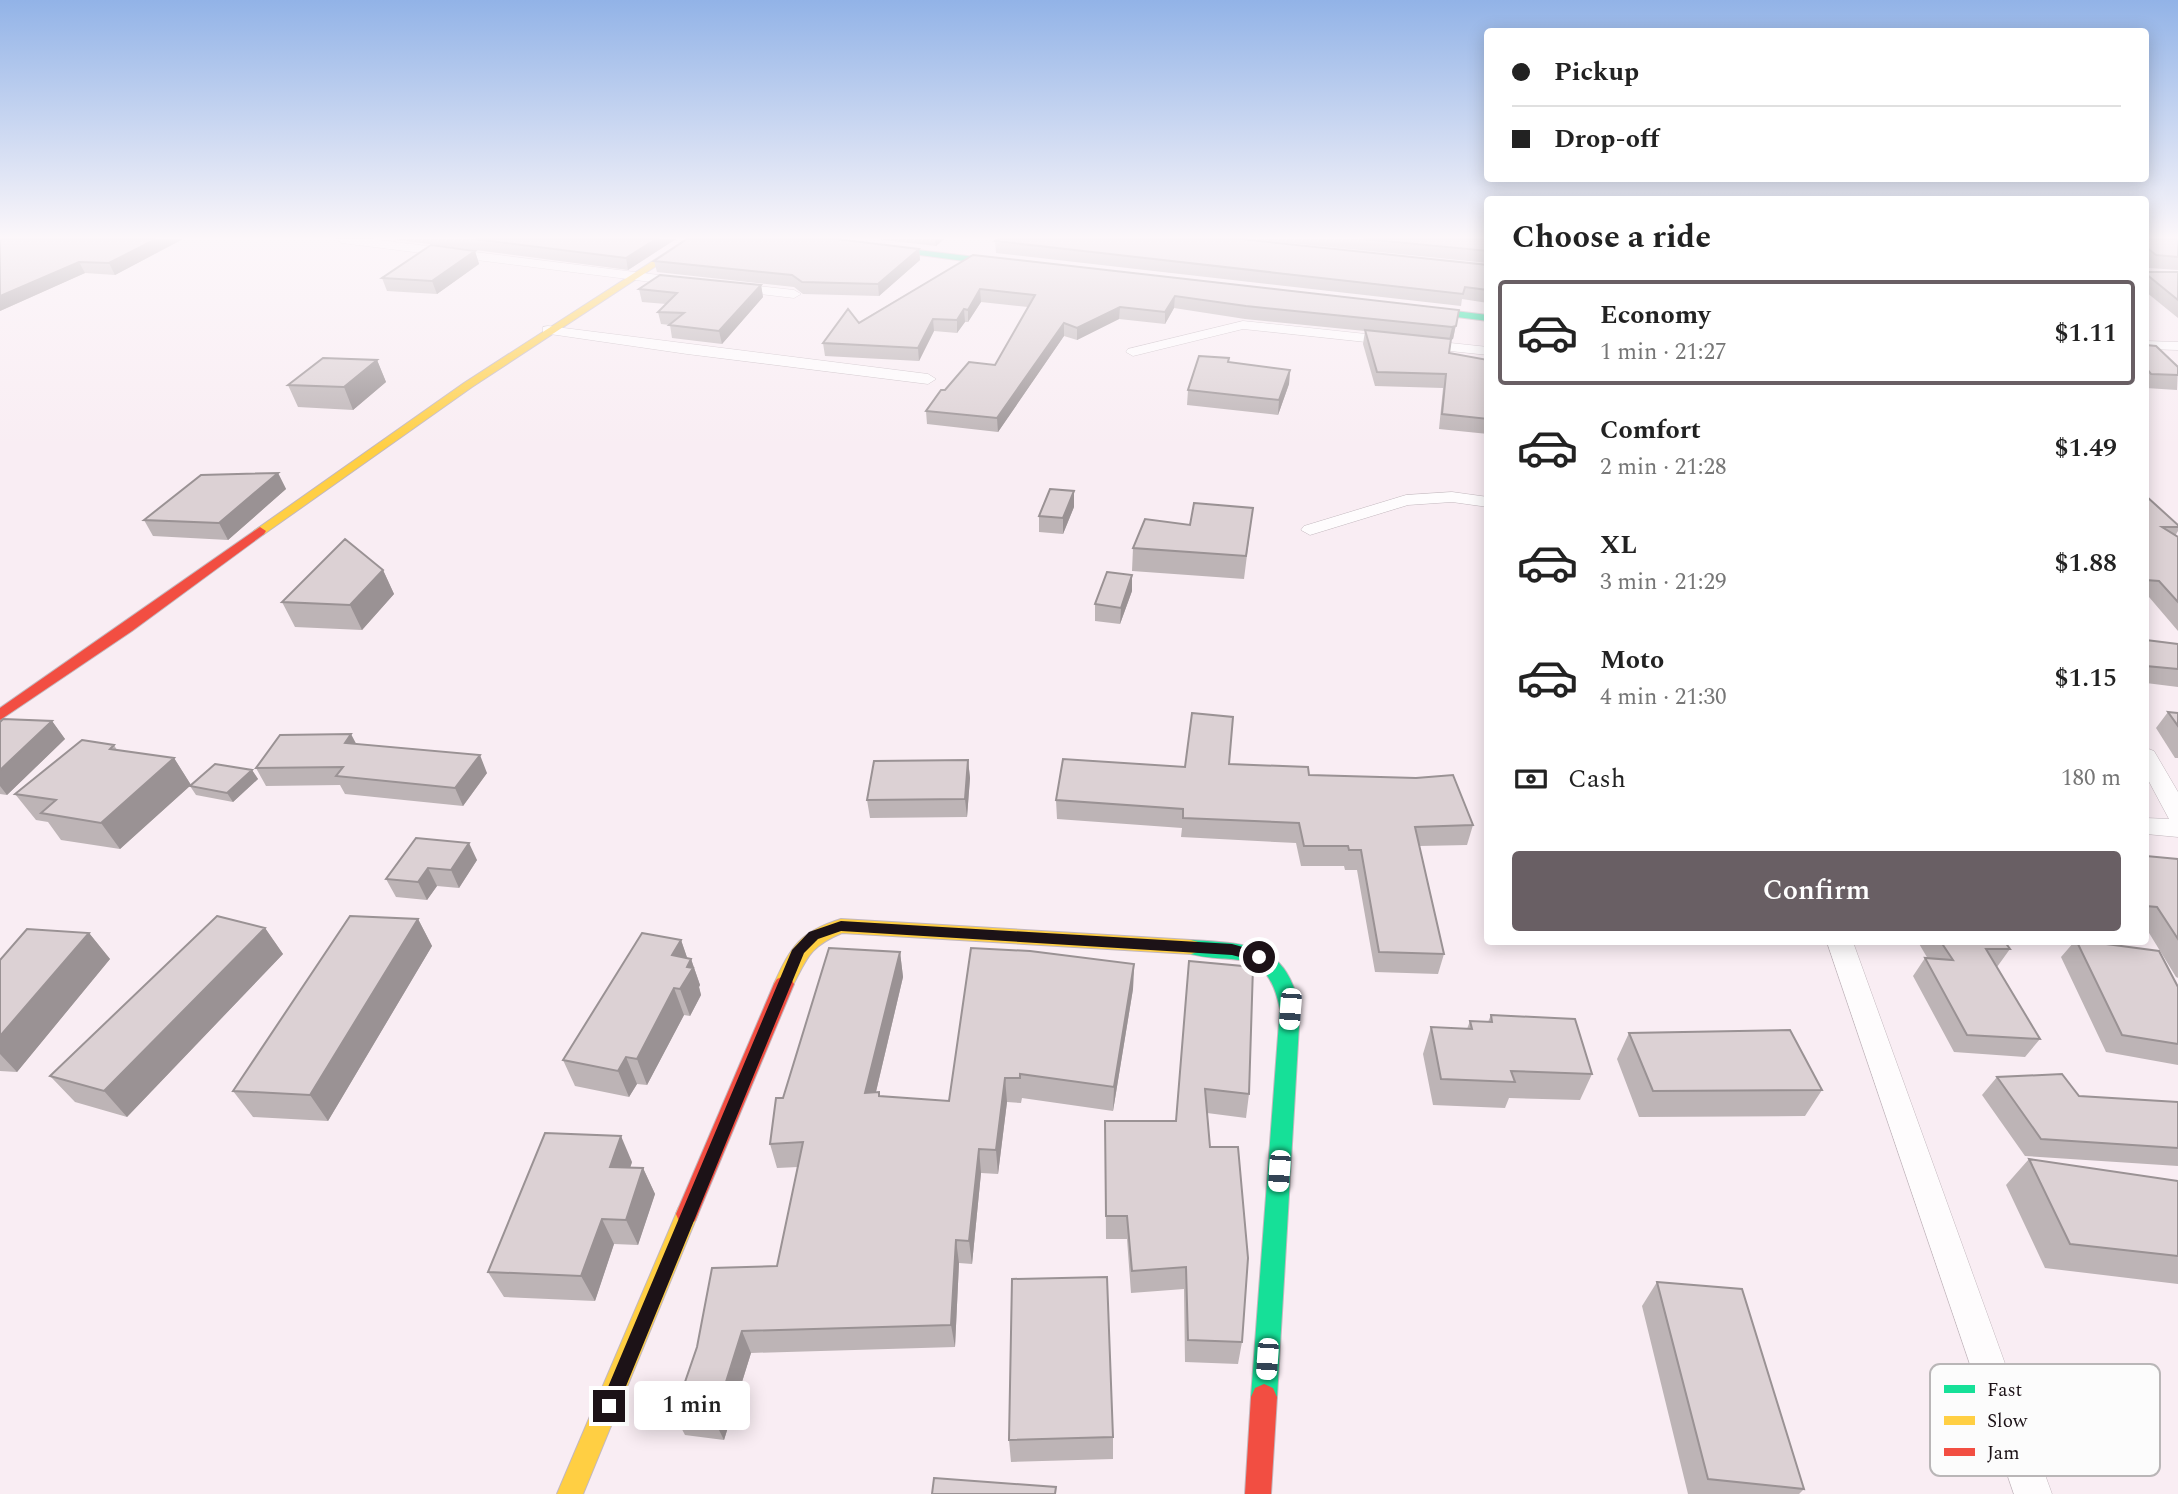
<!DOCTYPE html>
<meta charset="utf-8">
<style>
body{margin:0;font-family:Spectral,serif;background:#f2f2f2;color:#222;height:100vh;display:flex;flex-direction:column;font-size:26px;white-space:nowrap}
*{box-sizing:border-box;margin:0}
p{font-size:23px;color:#767676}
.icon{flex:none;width:38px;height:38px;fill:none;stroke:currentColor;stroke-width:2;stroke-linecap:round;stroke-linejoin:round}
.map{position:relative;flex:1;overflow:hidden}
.details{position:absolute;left:1484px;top:196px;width:665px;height:749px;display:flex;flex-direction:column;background:#fff;border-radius:7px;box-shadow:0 4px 18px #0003}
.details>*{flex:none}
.banner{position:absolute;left:1484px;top:28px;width:665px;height:154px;border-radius:7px;box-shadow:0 4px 18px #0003;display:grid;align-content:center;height:154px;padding:0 28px;background:#fff}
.end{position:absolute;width:32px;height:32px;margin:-16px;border:9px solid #1c1217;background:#fff;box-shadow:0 0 0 4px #fff}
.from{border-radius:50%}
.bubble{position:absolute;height:49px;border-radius:7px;background:#fff;box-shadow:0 4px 18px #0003;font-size:23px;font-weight:600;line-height:49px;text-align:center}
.car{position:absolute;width:21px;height:42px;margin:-21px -10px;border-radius:9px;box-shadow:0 0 5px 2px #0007;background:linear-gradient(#fff 24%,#345 0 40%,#fff 0 76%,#345 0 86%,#fff 0)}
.banner b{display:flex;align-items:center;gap:24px;height:66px;font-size:26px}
.banner b+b{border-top:2px solid #e0e0e0}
.banner i{width:18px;height:18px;background:#222}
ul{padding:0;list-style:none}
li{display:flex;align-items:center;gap:21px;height:105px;margin:0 14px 10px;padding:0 14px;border:4px solid transparent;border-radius:7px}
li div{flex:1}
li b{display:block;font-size:26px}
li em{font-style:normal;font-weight:600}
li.on{border-color:#695f64}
li>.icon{width:63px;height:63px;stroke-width:1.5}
h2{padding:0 28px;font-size:32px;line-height:84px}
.pay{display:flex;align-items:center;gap:18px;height:77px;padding:0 28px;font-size:26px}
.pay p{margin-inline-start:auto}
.primary-button{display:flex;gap:14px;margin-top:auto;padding:14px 28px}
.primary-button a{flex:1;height:80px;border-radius:7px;background:#695f64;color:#fff;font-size:28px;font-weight:600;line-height:80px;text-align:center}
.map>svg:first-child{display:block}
</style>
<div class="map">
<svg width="2178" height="1494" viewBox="0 0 2178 1494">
<rect width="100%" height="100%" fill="#f9edf3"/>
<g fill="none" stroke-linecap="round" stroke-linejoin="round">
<!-- street casing -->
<g stroke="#c3b8be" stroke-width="1">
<path id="street" d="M336,239H371L683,278L689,282L683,286L342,243Z
M731,283L794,290L801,294L794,298L726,290V284Z
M1243,321L1488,347V355L1243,329L1133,356L1126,352L1128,349Z
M548,326L928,374L936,379L928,384L687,354L543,333V327Z
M2146,341L2178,342V350L2146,349Z
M1452,492L1488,497V507L1452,502L1408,505L1310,535L1301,530L1304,526L1406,495Z
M2146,748L2154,751L2178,792V837L2146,834V818L2169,819L2146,776Z
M1827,942H1853L2052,1494H2014Z"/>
</g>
<!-- fast casing -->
<g stroke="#c3b8be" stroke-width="2">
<path id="fast" d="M801,239H826L1009,261L1013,264L1009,267Z
M1413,306L1488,315V321L1410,311V307Z
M1191,940C1250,944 1286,943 1300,1009L1277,1397L1273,1406L1264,1410L1255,1406L1251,1397L1280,1009C1266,941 1232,968 1184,952L1182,947L1184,942Z"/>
</g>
<!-- slow casing -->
<g stroke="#c3b8be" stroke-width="2">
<path id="slow" d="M687,239H697L472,387L264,534L260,535L254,531L464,383Z
M841,919L1191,940L1198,942L1200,947L1198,952L1191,954L842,933C808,947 807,959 791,989L784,992L777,989L774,984C791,946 800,932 841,919Z
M687,1203L695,1207L698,1214L583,1494H557L679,1207Z"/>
</g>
<!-- jam casing -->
<g stroke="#c3b8be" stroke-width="2">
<path id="jam" d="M260,527L266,531L264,534L132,631L0,720V708Z
M784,976L791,979L794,984L698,1214L695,1221L687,1225L679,1221L676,1214L774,984L777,979Z
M1264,1384L1273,1388L1277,1397L1271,1494H1245L1251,1397L1255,1388Z"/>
</g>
<!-- street -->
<use href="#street" fill="#fefcfd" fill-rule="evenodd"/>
<!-- fast -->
<use href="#fast" fill="#16e098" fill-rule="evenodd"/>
<!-- slow -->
<use href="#slow" fill="#ffcf43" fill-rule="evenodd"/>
<!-- jam -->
<use href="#jam" fill="#f24e42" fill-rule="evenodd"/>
</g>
<!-- wall -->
<path fill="#bdb4b6" d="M0,239H183L115,275L85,273L0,311Z
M391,239H676L628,270Z
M875,239H944L936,246Z
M1251,239H1488V263Z
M2146,239H2178V270L2149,268L2146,266Z
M995,241L1488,265V303L1462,299L1461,306L996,253Z
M919,249L920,260L879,296L803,294L794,287L657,272L654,261Z
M475,251L479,264L437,294L387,291L382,278Z
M973,255L1459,310L1453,339L1451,340L1449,353L1488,360V434L1439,429L1443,388L1375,386L1363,344L1365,331L1245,319L1174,308L1165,324L1119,319L1077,340L1064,336L998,432L927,424L926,411L945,390L995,365L1028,307L981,302L968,322H965L957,333L934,331L919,361L825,356L823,343Z
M2146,272H2178V318L2146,292Z
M761,285L763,297L722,344L672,338L670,325L661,324L658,312L666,304L642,302L639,289Z
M2146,345L2178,367L2177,390L2146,388Z
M377,360L386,382L353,410L298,407L288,385Z
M1229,362L1290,370L1289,384L1278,415L1187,405L1188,390Z
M278,473L286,489L228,540L153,536L144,520Z
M2146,496L2178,525V531L2175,536L2178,537V631L2149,597H2146Z
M1074,507L1063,534L1039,532V516Z
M1190,525L1250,531L1244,579L1132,571L1133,548Z
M383,570L394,594L362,630L295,627L282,602Z
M1132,591L1120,624L1095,621V604Z
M2146,640L2178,644V687L2146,683Z
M2168,712L2178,713V758H2175L2156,728Z
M52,721L65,739L7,795L0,794V722Z
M356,744L487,773L463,806L345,794L340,785L266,786L256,768Z
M114,745L117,750L174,758L191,785L120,849L61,840L48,822L36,820L15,794Z
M968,760L970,778L967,817L870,818L867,800Z
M1229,764L1309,775L1473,825L1467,845L1419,846L1444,954L1438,974L1375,972L1357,870H1345L1344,866H1301L1296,843L1181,837L1182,828L1057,819L1056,800L1185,767Z
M252,770L258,779L233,802L196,795L190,786Z
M416,838L477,860L459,888L437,886L427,900L396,897L386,879Z
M2146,856L2178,859V978L2176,977L2146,928Z
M418,919L432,946L328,1121L253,1117L233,1091Z
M265,928L283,954L127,1117L75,1102L50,1076Z
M89,933L110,959L17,1072L0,1071V960Z
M681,940L687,958L691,959L700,985L699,987L701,995L690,1016L684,1015L647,1085L637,1084L629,1097L575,1086L563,1060Z
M1918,942H2005L2010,949L1997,967L2040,1039L2025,1057L1954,1052L1913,976L1925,958L1928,959Z
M2074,942H2091L2178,987V1065L2106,1052L2061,957Z
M900,952L903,977L876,1092H879L880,1096L949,1101L1134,964L1133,989L1113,1111L1022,1098L1021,1103L1007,1102L998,1174L981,1173L972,1264L959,1263L955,1347L751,1353L724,1440L685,1435L674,1414L777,1266L798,1167L777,1168L770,1144L783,1098Z
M1189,961L1249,1094L1246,1118L1207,1113L1210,1147L1242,1342L1238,1364L1185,1362L1184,1289L1131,1293L1127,1239H1106L1105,1121H1176Z
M1491,1015L1592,1074L1580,1100L1509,1098L1505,1108L1433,1105L1423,1054L1431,1027L1467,1029L1470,1021L1488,1022Z
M1629,1033L1822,1090L1805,1116L1639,1117L1617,1059Z
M1997,1077L2079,1096L2178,1102V1166L2025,1156L1982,1095Z
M2029,1159L2178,1181V1284L2045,1268L2006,1185Z
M632,1162L630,1168H643L655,1194L638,1245L614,1244L595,1301L504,1297L488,1272Z
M1657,1282L1804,1489L1799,1494H1688L1642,1306Z
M1113,1437V1459L1011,1462L1009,1440Z"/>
<!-- shaded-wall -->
<path fill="#9a9294" d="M156,239H183L115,275L109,263Z
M656,239H676L628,270L626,258Z
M935,239H944L936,246Z
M919,249L920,260L879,296L878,284Z
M475,251L479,264L437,294L432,281Z
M79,262L85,273L0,311V296Z
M761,285L763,297L722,344L719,331Z
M980,289L981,302L968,322V310Z
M1175,296L1174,308L1165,324V312Z
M1120,307L1119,319L1077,340V328Z
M964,309L965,322L957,333V320Z
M1459,310L1453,339L1449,340L1452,327Z
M933,319L934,331L919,361L918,348Z
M1064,323V336L998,432L997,418Z
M377,360L386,382L353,410L344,387Z
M1290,370L1289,384L1278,415L1279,400Z
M278,473L286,489L228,540L219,523Z
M1074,491V507L1063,534V518Z
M383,570L394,594L362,630L350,605Z
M1132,575V591L1120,624L1121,608Z
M52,721L65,739L7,795L0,786V770Z
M351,734L360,751L345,743Z
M480,755L487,773L463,806L455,788Z
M174,758L191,785L120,849L101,823Z
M968,760L970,778L967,817L965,799Z
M252,770L258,779L233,802L227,793Z
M469,843L477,860L459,888L451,870Z
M428,868L437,886L427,900L418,882Z
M418,919L432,946L328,1121L310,1095Z
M265,928L283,954L127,1117L104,1091Z
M89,933L110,959L17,1072L0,1054V1036Z
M681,940L689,963L691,959L700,985L699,987L701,995L690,1016L680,989L672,955Z
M900,952L903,977L870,1117L865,1093Z
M1134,964L1133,989L1113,1111L1114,1087Z
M674,988L684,1015L647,1085L637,1059Z
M626,1057L637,1084L629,1097L618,1071Z
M1005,1078L1007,1102L998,1174L996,1150Z
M621,1136L632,1162L622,1192L610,1167Z
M979,1149L981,1173L972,1264L969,1241Z
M643,1168L655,1194L638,1245L626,1220Z
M602,1219L614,1244L595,1301L581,1276Z
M956,1240L959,1263L955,1347L951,1325Z
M742,1331L751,1353L724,1440L714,1420Z"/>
<!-- building -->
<path fill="#dcd1d4" stroke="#9a9294" stroke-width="2" d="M2,239H156L109,263L79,262L0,296V240Z
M475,239H656L626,258Z
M687,239H836L919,249L878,284L802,282L792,275L654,261Z
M999,239H1240L1488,265V290L1465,287L1463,294L995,241Z
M1364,239H1488V251Z
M2146,239H2178V257L2156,255L2146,247Z
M431,245L475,251L432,281L382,278Z
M973,255L1459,310L1456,326L1452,327L1246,306L1175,296L1165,312L1120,307L1077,328L1064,323L997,418L926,411L941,390H945L969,362L995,365L1035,295L980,289L968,310L964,309L957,320L933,319L918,348L823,343L848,309L859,323Z
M2146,272H2178V300L2146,274Z
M660,275L761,285L719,331L669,325L684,313L658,312L677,293L639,289Z
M1365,330L1451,339L1449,353L1488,360V419L1442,414L1446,374L1377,372Z
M2146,345L2156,346L2178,367V375L2151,374L2146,368Z
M1199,356L1229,358L1228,362L1290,370L1279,400L1188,390Z
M323,358L377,360L344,387L288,385Z
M278,473L219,523L144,520L201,475Z
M1050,489L1074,491L1063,518L1039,516Z
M2146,496L2178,525V527H2162L2178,537V602L2159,581L2146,580Z
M1194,503L1253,508L1246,556L1133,548L1145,519L1190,525Z
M345,539L383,570L350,605L282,602Z
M1107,572L1132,575L1121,608L1095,604Z
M2146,640L2178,644V669L2146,666Z
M2168,712L2178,713V726Z
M1192,713L1233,717L1229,764L1308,767L1309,775L1416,778L1453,775L1473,825L1415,827L1444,954L1379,952L1361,850H1349L1348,846H1304L1299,823L1183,818V809L1056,800L1063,759L1185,767Z
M3,719L52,721L0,770V722Z
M351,734L345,743L480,755L455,788L336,776L343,767L256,768L280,735Z
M82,740L114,745L110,749L174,758L101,823L41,813L56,800L15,794Z
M968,760L965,799L867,800L874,761Z
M215,764L252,770L227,793L190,786Z
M416,838L469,843L451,870L428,868L418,882L386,879Z
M2146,856L2178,859V939L2157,907L2146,906Z
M217,916L265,928L104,1091L50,1076Z
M350,916L418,919L310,1095L233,1091Z
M27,929L89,933L0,1036V960Z
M642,933L681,940L672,955L691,959L687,967L693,968L680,989L674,988L637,1059L626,1057L618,1071L563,1060Z
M1941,942H2005L2010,949H1986L2040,1039L1967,1035L1925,958L1953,960Z
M2077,942H2091L2159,951L2178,987V1044L2122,1035Z
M829,948L900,952L865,1093L879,1092V1096L949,1101L971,948L1030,951L1134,964L1114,1087L1020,1074V1078H1005L996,1150L979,1149L969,1241L956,1240L951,1325L742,1331L714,1420L674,1414L697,1347L712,1268L777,1266L803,1142L770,1144L776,1098H783Z
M1189,961L1253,967L1249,1094L1205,1089L1210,1147H1238L1248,1258L1242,1342L1188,1340L1186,1267L1132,1271L1127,1216H1106L1105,1121H1176Z
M1491,1015L1575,1019L1592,1074L1511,1071L1515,1082L1441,1079L1431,1027L1472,1029L1470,1021L1492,1022Z
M1790,1030L1822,1090L1653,1091L1629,1033Z
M2062,1074L2079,1096L2178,1102V1148L2041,1139L1997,1077Z
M545,1133L621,1136L610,1167L643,1168L626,1220L602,1219L581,1276L488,1272Z
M2029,1159L2178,1181V1256L2070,1244Z
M1107,1277L1113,1437L1009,1440L1012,1279Z
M1657,1282L1742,1289L1804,1489L1708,1479Z
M934,1478L1056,1487L1055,1494H932Z"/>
<!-- sky -->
<linearGradient id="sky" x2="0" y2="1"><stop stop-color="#92b3e7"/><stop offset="0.53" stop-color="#fcf7fa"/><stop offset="1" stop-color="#fcf7fa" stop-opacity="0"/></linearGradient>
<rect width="2178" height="448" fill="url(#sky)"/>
<!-- route -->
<path fill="#1c1217" d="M841,921L1232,944L1264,953L1266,957L1259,962L1232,955L841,931L818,939L804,953L615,1413L609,1415L602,1413L600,1406L792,950L809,932Z"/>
<!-- legend -->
<rect x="1930" y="1364" width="230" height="112" rx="10" fill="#fcfcfc" stroke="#b9b6b7" stroke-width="2"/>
<rect x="1944" y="1385" width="31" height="8" fill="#16e098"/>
<rect x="1944" y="1416" width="31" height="9" fill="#ffcf43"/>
<rect x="1944" y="1448" width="31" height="8" fill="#f24e42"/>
<g font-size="19" fill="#1c1217">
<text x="1987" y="1396">Fast</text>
<text x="1987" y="1427">Slow</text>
<text x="1987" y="1459">Jam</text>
</g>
</svg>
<i class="end from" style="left:1259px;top:957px"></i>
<i class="end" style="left:609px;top:1406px"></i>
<div class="bubble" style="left:634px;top:1381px;width:116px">1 min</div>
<i class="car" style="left:1290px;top:1009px;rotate:184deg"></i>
<i class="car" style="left:1279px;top:1171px;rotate:184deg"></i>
<i class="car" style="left:1267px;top:1359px;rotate:184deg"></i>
<div class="banner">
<b><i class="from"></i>Pickup</b>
<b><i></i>Drop-off</b>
</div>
<section class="details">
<h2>Choose a ride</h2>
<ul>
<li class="on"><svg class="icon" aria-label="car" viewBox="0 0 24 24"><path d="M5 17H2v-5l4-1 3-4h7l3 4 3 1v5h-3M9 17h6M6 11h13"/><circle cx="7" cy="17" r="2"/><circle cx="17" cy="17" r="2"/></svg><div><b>Economy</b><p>1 min · 21:27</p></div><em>$1.11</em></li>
<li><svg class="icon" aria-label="car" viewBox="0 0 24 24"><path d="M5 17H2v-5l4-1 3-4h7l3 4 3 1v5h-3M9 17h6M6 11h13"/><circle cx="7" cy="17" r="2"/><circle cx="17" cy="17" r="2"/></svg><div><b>Comfort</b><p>2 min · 21:28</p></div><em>$1.49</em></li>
<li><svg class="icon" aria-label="car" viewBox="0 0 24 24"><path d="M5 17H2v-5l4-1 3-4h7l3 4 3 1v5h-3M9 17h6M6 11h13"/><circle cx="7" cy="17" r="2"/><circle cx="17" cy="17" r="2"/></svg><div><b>XL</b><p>3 min · 21:29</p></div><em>$1.88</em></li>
<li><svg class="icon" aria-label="car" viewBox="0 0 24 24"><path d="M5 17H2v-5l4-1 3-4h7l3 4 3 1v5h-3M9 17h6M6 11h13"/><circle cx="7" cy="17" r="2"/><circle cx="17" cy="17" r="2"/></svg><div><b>Moto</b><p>4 min · 21:30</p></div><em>$1.15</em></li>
</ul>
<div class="pay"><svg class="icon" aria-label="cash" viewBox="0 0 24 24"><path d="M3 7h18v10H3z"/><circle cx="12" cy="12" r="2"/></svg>Cash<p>180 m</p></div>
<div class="primary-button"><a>Confirm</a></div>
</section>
</div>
